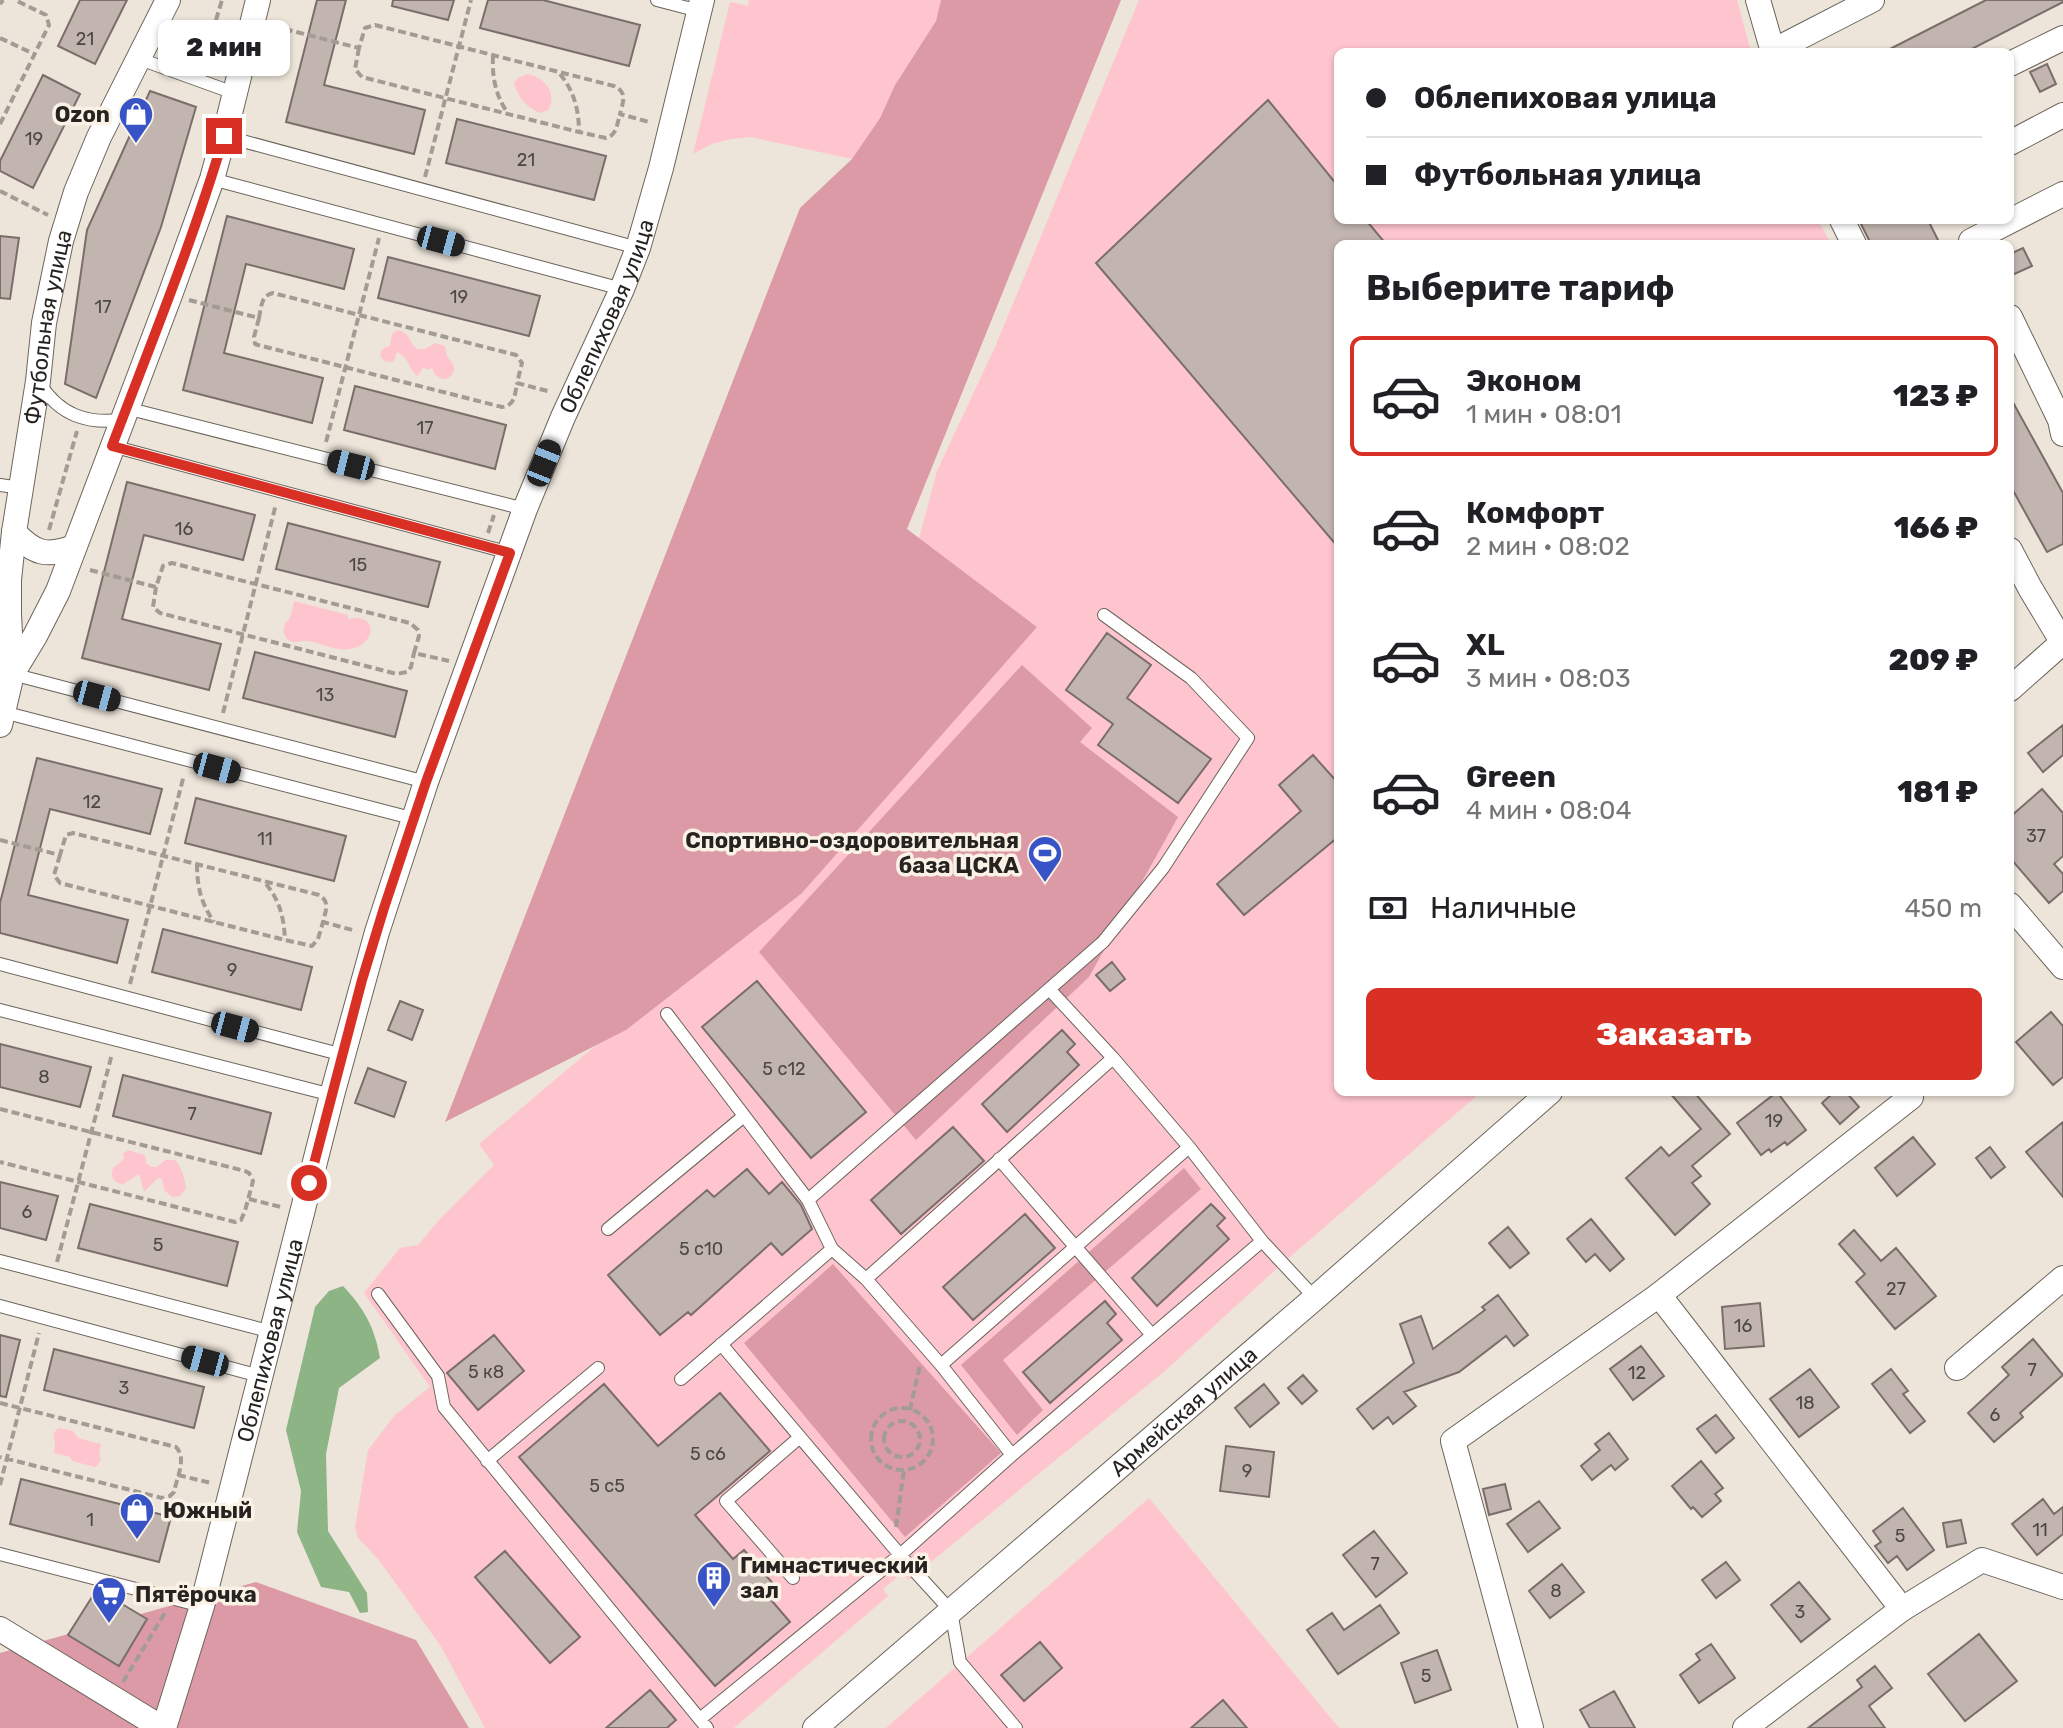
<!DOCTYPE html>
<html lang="ru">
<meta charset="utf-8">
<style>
body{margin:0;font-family:Rubik,sans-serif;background:#f6f6f6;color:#202124;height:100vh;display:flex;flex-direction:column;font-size:30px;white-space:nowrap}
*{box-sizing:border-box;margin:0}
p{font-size:26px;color:#757577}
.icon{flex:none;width:44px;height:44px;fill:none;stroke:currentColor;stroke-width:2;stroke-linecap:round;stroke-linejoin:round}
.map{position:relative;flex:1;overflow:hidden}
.sheet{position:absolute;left:1334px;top:240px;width:680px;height:856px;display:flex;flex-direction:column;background:#fff;border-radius:12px;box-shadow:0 2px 6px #0004}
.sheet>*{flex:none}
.top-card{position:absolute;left:1334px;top:48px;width:680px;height:176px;border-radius:12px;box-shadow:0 2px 6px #0004;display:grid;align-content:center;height:176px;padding:0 32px;background:#fff}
.end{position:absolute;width:36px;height:36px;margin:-18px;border:10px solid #d93025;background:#fff;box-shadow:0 0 0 4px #fff}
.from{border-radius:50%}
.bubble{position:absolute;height:56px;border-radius:12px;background:#fff;box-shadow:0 2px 6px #0004;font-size:26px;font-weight:800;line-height:56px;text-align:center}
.car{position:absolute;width:24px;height:48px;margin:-24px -12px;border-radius:10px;box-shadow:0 0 6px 2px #0007;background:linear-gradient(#222 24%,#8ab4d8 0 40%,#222 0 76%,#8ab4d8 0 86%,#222 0)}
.top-card b{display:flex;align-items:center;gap:28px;height:76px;font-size:30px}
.top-card b+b{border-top:2px solid #e0e0e0}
.top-card i{width:20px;height:20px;background:#202124}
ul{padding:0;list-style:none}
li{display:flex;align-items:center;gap:24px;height:120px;margin:0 16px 12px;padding:0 16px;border:4px solid transparent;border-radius:12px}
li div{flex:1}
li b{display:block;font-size:30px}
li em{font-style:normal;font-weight:800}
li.current{border-color:#d93025}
li>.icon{width:72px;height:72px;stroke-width:1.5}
h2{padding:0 32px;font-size:36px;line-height:96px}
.pay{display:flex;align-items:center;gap:20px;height:88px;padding:0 32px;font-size:30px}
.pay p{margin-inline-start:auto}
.cta{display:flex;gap:16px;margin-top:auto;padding:16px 32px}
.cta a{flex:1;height:92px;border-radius:12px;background:#d93025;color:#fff;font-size:32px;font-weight:800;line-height:92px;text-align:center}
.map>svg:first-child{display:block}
</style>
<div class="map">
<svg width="2063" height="1728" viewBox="0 0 2063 1728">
<rect width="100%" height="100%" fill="#ede5da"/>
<!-- green -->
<path fill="#ffc5ce" d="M749,0H941L936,21L895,85L880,118L852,159L751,137L731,139L712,144L693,154L730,2L748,6Z
M1139,0H1737L1751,52H1338V220H1818L1831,244H1338V1092H1481L1283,1263L1166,1370L909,1580L902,1573L883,1589L888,1596L734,1728H485L440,1645L378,1559L358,1538L355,1528L368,1450L395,1415L430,1387L364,1293L400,1248L418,1245L440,1219L494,1165L479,1144L716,944L917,546L937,471L995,347Z
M528,74C545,78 558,93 548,110L540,113C525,106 518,98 514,82L520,77Z
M398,330C410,332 409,343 417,349H425L435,343L445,346L447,356L454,366C454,375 450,379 442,379L435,375L432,368L428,370L423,367L418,376C407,369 411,358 397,352L394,361C379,366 375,348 390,346L392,334Z
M294,601L348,615V619C380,612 376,646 349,649C338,651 324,645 313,642C302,640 303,642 295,642C285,642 281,631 285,624C286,622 288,621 289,619C292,614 293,606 294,601Z
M128,1150L145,1155L146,1163L151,1167H157L165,1160H175C181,1165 186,1182 186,1189L180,1196L172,1197L164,1190L162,1179L158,1178L144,1192L139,1174L123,1184C113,1183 110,1176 113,1168L124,1159L123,1154Z
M60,1428L73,1431L78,1438L101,1444L99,1453L101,1459L98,1465L95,1467L72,1461L70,1457L54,1453L55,1442L53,1434L57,1429Z
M1149,1498L1339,1728H886Z"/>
<!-- forest -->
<path fill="#db9aa5" d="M941,0H1121L907,529L1037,627L802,893L626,1030L445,1122L800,208L852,159L880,118L895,85L936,21Z
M1022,665L1092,728L1080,742L1178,817L1089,977L916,1140L759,952Z
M1184,1168L1201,1189L1003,1360L1043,1410L1017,1435L961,1365Z
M833,1264L1001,1453L905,1537L744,1343Z
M256,1582L416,1640L469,1728H0V1653Z"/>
<!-- water -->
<path fill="#8cb485" d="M343,1286C364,1308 375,1328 380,1358L339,1388L326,1454L328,1531L367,1593L368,1612L360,1613L349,1592L321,1587L297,1532L301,1491L286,1430L315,1307L329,1291Z"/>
<!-- building -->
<path fill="#c2b5b0" stroke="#7b6e6a" stroke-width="2" d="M80,0H127L95,64L58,46Z
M317,0H346L324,85L425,110L414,154L286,122Z
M393,0H454L448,20L392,6Z
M488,0H543L640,25L629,66L480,28Z
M1986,0H2063V2L1966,52H1884Z
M2047,64L2056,84L2040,92L2030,72Z
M43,75L80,94L33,188L0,171V161Z
M150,91L196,107L161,227L96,398L65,384L87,230Z
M1268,100L1338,186V220H1366L1386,244H1338V547L1096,263Z
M457,119L606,156L594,200L446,163Z
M227,216L354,249L344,289L246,264L224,353L323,378L312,423L183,390Z
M1859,220H1928L1940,244H1871Z
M0,236L19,238L10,299L0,298Z
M2023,248L2032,266L2010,276V254Z
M388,257L540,296L529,336L378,298Z
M355,386L506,425L495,469L344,430Z
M2010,397L2063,493V544L2047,552L2010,485Z
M127,482L255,515L243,560L144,535L122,619L221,644L209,690L82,658Z
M288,523L440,562L428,607L276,569Z
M1107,633L1151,665L1127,698L1211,759L1178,803L1098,745L1113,724L1066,690Z
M255,652L407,691L395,737L243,698Z
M2063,725V755L2043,772L2028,753Z
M1313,755L1338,783V837L1244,915L1217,884L1301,811L1279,785Z
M37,758L162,789L150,834L50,809L28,895L128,920L117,963L0,933V903Z
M2042,789L2063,813V856L2054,864L2063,874V891L2049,903L2010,858V817Z
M196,798L346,836L334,881L185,843Z
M163,929L312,967L301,1010L152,972Z
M1112,962L1125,979L1110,991L1096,975Z
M757,981L866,1112L811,1158L702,1027Z
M400,1001L423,1010L412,1040L388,1030Z
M2051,1012L2063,1026V1077L2053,1085L2016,1042Z
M1062,1030L1075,1044L1067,1052L1079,1065L1007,1132L982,1104Z
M0,1044L91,1067L80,1107L0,1087Z
M368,1068L406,1082L394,1117L355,1103Z
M123,1075L271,1113L261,1154L113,1116Z
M1669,1092H1694L1730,1134L1692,1166L1701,1176L1692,1183L1710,1204L1675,1235L1626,1178L1661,1147L1669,1156L1701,1129Z
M1777,1092L1806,1130L1787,1145L1785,1142L1771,1152L1769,1149L1761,1155L1737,1123Z
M1834,1092H1846L1859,1107L1840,1124L1822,1103Z
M2063,1122V1197L2026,1152Z
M953,1127L984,1161L901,1234L871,1200Z
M1913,1137L1935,1164L1897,1196L1875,1168Z
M1990,1147L2005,1167L1991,1178L1976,1158Z
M747,1169L769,1194L782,1182L801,1205L812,1229L782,1255L771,1243L691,1315L688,1312L660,1335L608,1275L707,1190L714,1197Z
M0,1182L58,1196L46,1240L0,1228Z
M90,1204L238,1242L227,1286L78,1248Z
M1211,1204L1225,1218L1217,1226L1229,1239L1157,1306L1132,1278Z
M1025,1214L1055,1248L973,1320L943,1287Z
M1591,1219L1624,1259L1610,1271L1595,1254L1586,1262L1567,1239Z
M1508,1227L1529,1253L1510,1268L1489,1243Z
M1854,1230L1881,1261L1896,1248L1936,1296L1895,1329L1856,1282L1865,1274L1839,1244Z
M1498,1295L1528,1335L1514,1346L1506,1336L1459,1372L1404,1392L1416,1406L1393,1424L1388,1417L1373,1429L1357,1409L1414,1363L1400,1324L1421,1316L1433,1349L1485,1310L1482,1307Z
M1105,1301L1116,1314L1107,1323L1122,1340L1050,1403L1023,1372Z
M1760,1303L1764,1346L1725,1349L1722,1307Z
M0,1335L20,1340L6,1397L0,1396Z
M494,1335L524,1371L478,1410L447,1373Z
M2033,1339L2063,1375L2020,1413L2023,1417L1994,1442L1968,1413L2009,1375L2002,1367Z
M1641,1346L1664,1376L1633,1400L1610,1369Z
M54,1349L204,1387L194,1428L44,1390Z
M1810,1369L1839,1407L1799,1437L1770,1399Z
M1891,1369L1908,1391L1903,1394L1925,1421L1910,1433L1872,1384Z
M1303,1375L1317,1391L1302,1404L1288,1388Z
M604,1384L658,1446L720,1393L770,1451L695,1515L733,1559L744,1550L775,1586L766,1594L790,1622L715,1686L519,1457Z
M1264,1384L1279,1403L1250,1427L1235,1408Z
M1716,1415L1734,1438L1716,1453L1697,1429Z
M1609,1433L1628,1459L1615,1470L1611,1465L1592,1480L1581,1466L1600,1450L1595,1444Z
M1226,1446L1274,1452L1269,1497L1220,1491Z
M1701,1461L1723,1488L1715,1494L1721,1501L1702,1517L1693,1507L1691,1509L1672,1486Z
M21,1479L171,1517L159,1562L10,1524Z
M1505,1484L1511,1509L1489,1515L1483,1489Z
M2043,1499L2054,1514L2063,1507V1534L2037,1555L2012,1524Z
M1539,1501L1560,1528L1528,1552L1507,1524Z
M1903,1508L1934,1550L1907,1570L1897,1556L1888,1563L1875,1546L1881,1542L1873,1531Z
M1961,1520L1966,1543L1947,1547L1943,1523Z
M1374,1531L1407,1573L1376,1597L1343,1555Z
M505,1551L580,1637L550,1663L475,1577Z
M1726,1562L1740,1580L1716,1598L1702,1580Z
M1562,1564L1584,1592L1550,1618L1529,1591Z
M1799,1582L1830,1619L1801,1642L1771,1605Z
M97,1589L147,1619L119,1666L68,1635Z
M1380,1605L1399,1633L1338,1674L1307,1630L1332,1613L1344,1630Z
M1979,1634L2017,1681L1965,1721L1928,1674Z
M1040,1642L1062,1668L1024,1701L1001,1675Z
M1711,1644L1735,1678L1699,1703L1680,1675L1700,1660L1696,1654Z
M1437,1650L1451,1690L1415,1703L1401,1663Z
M1875,1666L1892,1688L1869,1706L1885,1728H1808L1862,1687L1857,1680Z
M650,1690L676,1720L667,1728H606Z
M1614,1691L1635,1728H1590L1580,1710Z
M1223,1700L1247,1728H1191Z"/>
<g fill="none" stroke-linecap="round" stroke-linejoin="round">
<!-- lane casing -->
<g stroke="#6c645b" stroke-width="14">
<path id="lane" d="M657,0L699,11
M140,59L234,93
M224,136L638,248
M212,179L622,289
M40,384C60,415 86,424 122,420
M126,408L525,509
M112,446L510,553
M0,485L21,488
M12,674L426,782
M3,712L415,819
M0,964L343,1055
M1050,990L1113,1058L1189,1147L1262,1241L1315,1298
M0,1010L332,1095
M667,1014L808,1200L832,1249L866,1279L941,1365L1012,1455
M999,1159L1152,1335
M808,1200L1103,942L1163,868L1248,738L1191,678L1104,615
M608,1229L744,1116
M0,1261L272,1332
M866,1279L1113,1058
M378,1294L438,1376L444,1407L707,1728
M0,1306L260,1376
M721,1344L900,1555L951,1611L960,1662L1016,1728
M941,1365L1189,1147
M681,1379L832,1249
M487,1461L598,1368
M0,1554L202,1606
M793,1578L726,1501L800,1437
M700,1719L900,1555L1012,1455L1262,1241"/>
</g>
<!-- street casing -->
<g stroke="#6c645b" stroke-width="26">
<g id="street">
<path d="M1758,0L1773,52"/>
<path d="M1773,51L1872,0"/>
<path d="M2010,64L2063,38"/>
<path d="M2010,143L2063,115"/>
<path d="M1842,220L1854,244"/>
<path d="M1971,241L2063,194"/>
<path d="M2010,317L2060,420L2063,434"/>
<path d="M14,532C34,554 47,557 74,547"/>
<path d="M2010,550L2030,588L2063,643"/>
<path id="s1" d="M12,674L9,614V580L14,532L38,381L44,323L61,241L76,192L99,137L168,0"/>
<path d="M2010,689L2063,642"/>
<path d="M0,725L12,674L35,636L58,591L170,295L212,179L228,121L258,0"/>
<path d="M2010,905L2063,967"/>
<path d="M1659,1295L1911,1097"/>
<path d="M1957,1368L2063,1278"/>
<path d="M1902,1609L1982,1560L2063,1587"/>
<path d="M0,1629L162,1728"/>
<path id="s2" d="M164,1728L202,1606L332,1095L377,932L426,782L525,509L563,417L622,289L638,248L661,168L702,0"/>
<path id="s3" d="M815,1728L1315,1298L1550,1092"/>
<path d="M1531,1728L1453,1441L1659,1295L1902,1609L1745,1728"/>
</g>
</g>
<!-- path -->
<path stroke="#a29c94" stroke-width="4" stroke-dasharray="8 4" stroke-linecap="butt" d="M0,4L3,0
M273,26L359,48L365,28L375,25L614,86C628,92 623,102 620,114L649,122
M0,38L34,54
M359,48L355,69L362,77L579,132L606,138C617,135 617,124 620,114
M493,56C492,76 495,94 507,112
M202,66L222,0
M560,74C574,91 579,110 579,132
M0,124L49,25L46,15L15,0
M425,177L471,0
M0,191L48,215
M189,300L259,318C261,308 261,295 273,293L516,355L522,363L517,383L551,392
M259,318L254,337L255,344L258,345L502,407C515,406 515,394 517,383
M326,442L379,238
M49,530L77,431
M488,533L494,515
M90,570L156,587L163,566L172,563L410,623L418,630L419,636L414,653L449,661
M156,587L153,607L160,613L397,674L407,672L411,667L414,653
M223,713L276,504
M0,840L60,855L66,835L73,833L319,895C331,902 325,912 323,922L356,931
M60,855L54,875L60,883L285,940L312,946L318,939L323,922
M197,864C197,887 201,903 214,922
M266,884C280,901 284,918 285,940
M130,984L184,775
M0,1109L245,1171L249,1173L253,1181L245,1211L241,1220L235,1222L0,1162
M249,1199L281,1207
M57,1262L112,1054
M0,1403L176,1447C187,1458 177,1477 174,1492L170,1496L162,1498L0,1457
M871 1439a31 31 0 1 1 62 0a31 31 0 1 1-62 0Z
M910,1410L920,1365
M884 1439a18 18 0 1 1 36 0a18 18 0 1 1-36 0Z
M178,1475L211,1483
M0,1485L39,1333
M896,1527L904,1470
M123,1682L166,1611"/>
<!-- lane -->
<use href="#lane" stroke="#fff" stroke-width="12"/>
<!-- street -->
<use href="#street" stroke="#fff" stroke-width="24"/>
</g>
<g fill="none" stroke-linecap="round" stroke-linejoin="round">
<!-- route -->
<path stroke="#d93025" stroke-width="10" d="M224,136C193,241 151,343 112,446L510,553L426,782L384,908L362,980L309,1183"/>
</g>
<!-- icons -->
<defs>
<g id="shop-pin" transform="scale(1.8)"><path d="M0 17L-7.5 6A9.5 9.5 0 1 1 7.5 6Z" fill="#3753c5" stroke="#fbf2e7"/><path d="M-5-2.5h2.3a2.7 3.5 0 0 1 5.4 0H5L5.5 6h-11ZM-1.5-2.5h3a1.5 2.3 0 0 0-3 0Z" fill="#fff"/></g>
<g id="stadium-pin" transform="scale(1.8)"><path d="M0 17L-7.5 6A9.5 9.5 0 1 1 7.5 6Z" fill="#3753c5" stroke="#fbf2e7"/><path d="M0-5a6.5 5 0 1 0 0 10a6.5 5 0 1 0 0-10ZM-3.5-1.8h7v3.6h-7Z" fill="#fff"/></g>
<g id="building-pin" transform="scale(1.8)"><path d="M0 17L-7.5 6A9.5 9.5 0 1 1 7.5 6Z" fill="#3753c5" stroke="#fbf2e7"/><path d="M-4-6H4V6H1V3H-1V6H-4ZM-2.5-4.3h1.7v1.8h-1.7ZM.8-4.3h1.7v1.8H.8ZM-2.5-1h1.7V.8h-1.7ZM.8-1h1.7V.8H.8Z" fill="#fff"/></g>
<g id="supermarket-pin" transform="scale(1.8)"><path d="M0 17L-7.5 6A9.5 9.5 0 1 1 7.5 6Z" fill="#3753c5" stroke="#fbf2e7"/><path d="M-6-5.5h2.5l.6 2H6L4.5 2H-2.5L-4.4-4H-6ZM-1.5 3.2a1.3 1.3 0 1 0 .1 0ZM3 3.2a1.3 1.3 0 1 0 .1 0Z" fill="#fff"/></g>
</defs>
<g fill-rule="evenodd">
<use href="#shop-pin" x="136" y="114"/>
<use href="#stadium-pin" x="1045" y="853"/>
<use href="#shop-pin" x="137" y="1510"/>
<use href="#building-pin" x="714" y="1578"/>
<use href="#supermarket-pin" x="109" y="1594"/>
</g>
<g text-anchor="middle" stroke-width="7" stroke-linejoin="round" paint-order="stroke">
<!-- number labels -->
<g font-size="18" fill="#4d4844">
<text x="85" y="45">21</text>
<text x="34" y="145">19</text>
<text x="526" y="166">21</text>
<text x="459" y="303">19</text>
<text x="103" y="313">17</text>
<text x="425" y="434">17</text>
<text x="184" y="535">16</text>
<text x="358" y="571">15</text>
<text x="325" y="701">13</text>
<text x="92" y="808">12</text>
<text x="2036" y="842">37</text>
<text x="265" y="845">11</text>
<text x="232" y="976">9</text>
<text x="784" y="1075">5 с12</text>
<text x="44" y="1083">8</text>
<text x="192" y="1120">7</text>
<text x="1774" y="1127">19</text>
<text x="27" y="1218">6</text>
<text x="158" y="1251">5</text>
<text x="701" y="1255">5 с10</text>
<text x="1896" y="1295">27</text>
<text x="1743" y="1332">16</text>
<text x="2032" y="1376">7</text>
<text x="486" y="1378">5 к8</text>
<text x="1637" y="1379">12</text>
<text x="124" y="1394">3</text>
<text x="1805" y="1409">18</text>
<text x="1995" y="1421">6</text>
<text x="708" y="1460">5 с6</text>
<text x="1247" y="1477">9</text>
<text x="607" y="1492">5 с5</text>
<text x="90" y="1526">1</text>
<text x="2040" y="1536">11</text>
<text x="1900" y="1542">5</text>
<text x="1375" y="1570">7</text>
<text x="1556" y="1597">8</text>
<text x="1800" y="1618">3</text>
<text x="1426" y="1682">5</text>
</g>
<!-- poi labels -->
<g font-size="22" font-weight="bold" fill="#262320" stroke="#fbf2e7" text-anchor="start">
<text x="110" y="122" text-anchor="end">Ozon</text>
<text x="1019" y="848" text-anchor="end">Спортивно-оздоровительная<tspan x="1019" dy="25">база ЦСКА</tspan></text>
<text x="163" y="1518">Южный</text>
<text x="740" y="1573">Гимнастический<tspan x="740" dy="25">зал</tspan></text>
<text x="135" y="1602">Пятёрочка</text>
</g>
<!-- street labels -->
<g font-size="22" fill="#262320" stroke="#fbf2e7">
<text dy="8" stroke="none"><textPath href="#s2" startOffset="1482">Облепиховая улица</textPath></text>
<text dy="8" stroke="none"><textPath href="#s1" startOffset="350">Футбольная улица</textPath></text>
<text dy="8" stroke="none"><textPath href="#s2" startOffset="402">Облепиховая улица</textPath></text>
<text dy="8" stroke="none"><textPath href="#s3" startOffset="486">Армейская улица</textPath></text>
</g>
</g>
</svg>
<i class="end from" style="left:309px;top:1183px"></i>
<i class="end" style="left:224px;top:136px"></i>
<div class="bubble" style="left:158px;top:20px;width:132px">2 мин</div>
<i class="car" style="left:441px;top:241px;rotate:105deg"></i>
<i class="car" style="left:544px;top:463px;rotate:22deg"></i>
<i class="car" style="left:351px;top:465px;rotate:284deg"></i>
<i class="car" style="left:97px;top:696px;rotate:105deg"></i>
<i class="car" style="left:217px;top:768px;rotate:105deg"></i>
<i class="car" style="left:235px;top:1027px;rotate:105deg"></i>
<i class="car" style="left:205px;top:1361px;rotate:285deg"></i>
<div class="top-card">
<b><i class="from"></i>Облепиховая улица</b>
<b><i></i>Футбольная улица</b>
</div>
<section class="sheet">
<h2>Выберите тариф</h2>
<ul>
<li class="current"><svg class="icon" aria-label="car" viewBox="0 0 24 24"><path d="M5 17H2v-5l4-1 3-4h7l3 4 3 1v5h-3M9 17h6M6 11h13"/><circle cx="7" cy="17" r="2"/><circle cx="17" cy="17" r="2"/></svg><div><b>Эконом</b><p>1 мин · 08:01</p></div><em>123 ₽</em></li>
<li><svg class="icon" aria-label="car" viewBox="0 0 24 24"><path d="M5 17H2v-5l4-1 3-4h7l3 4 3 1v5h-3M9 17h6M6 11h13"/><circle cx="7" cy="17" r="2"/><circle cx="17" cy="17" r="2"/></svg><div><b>Комфорт</b><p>2 мин · 08:02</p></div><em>166 ₽</em></li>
<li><svg class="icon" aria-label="car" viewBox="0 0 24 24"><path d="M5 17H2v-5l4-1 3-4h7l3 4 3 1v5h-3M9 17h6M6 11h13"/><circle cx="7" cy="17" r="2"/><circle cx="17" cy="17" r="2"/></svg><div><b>XL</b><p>3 мин · 08:03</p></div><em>209 ₽</em></li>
<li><svg class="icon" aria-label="car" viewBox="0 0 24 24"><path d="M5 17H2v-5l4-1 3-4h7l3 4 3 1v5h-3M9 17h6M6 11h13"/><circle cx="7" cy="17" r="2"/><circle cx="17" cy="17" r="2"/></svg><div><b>Green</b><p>4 мин · 08:04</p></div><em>181 ₽</em></li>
</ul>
<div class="pay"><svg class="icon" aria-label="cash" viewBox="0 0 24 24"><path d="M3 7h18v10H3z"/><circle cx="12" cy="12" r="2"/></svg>Наличные<p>450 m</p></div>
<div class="cta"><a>Заказать</a></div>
</section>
</div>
